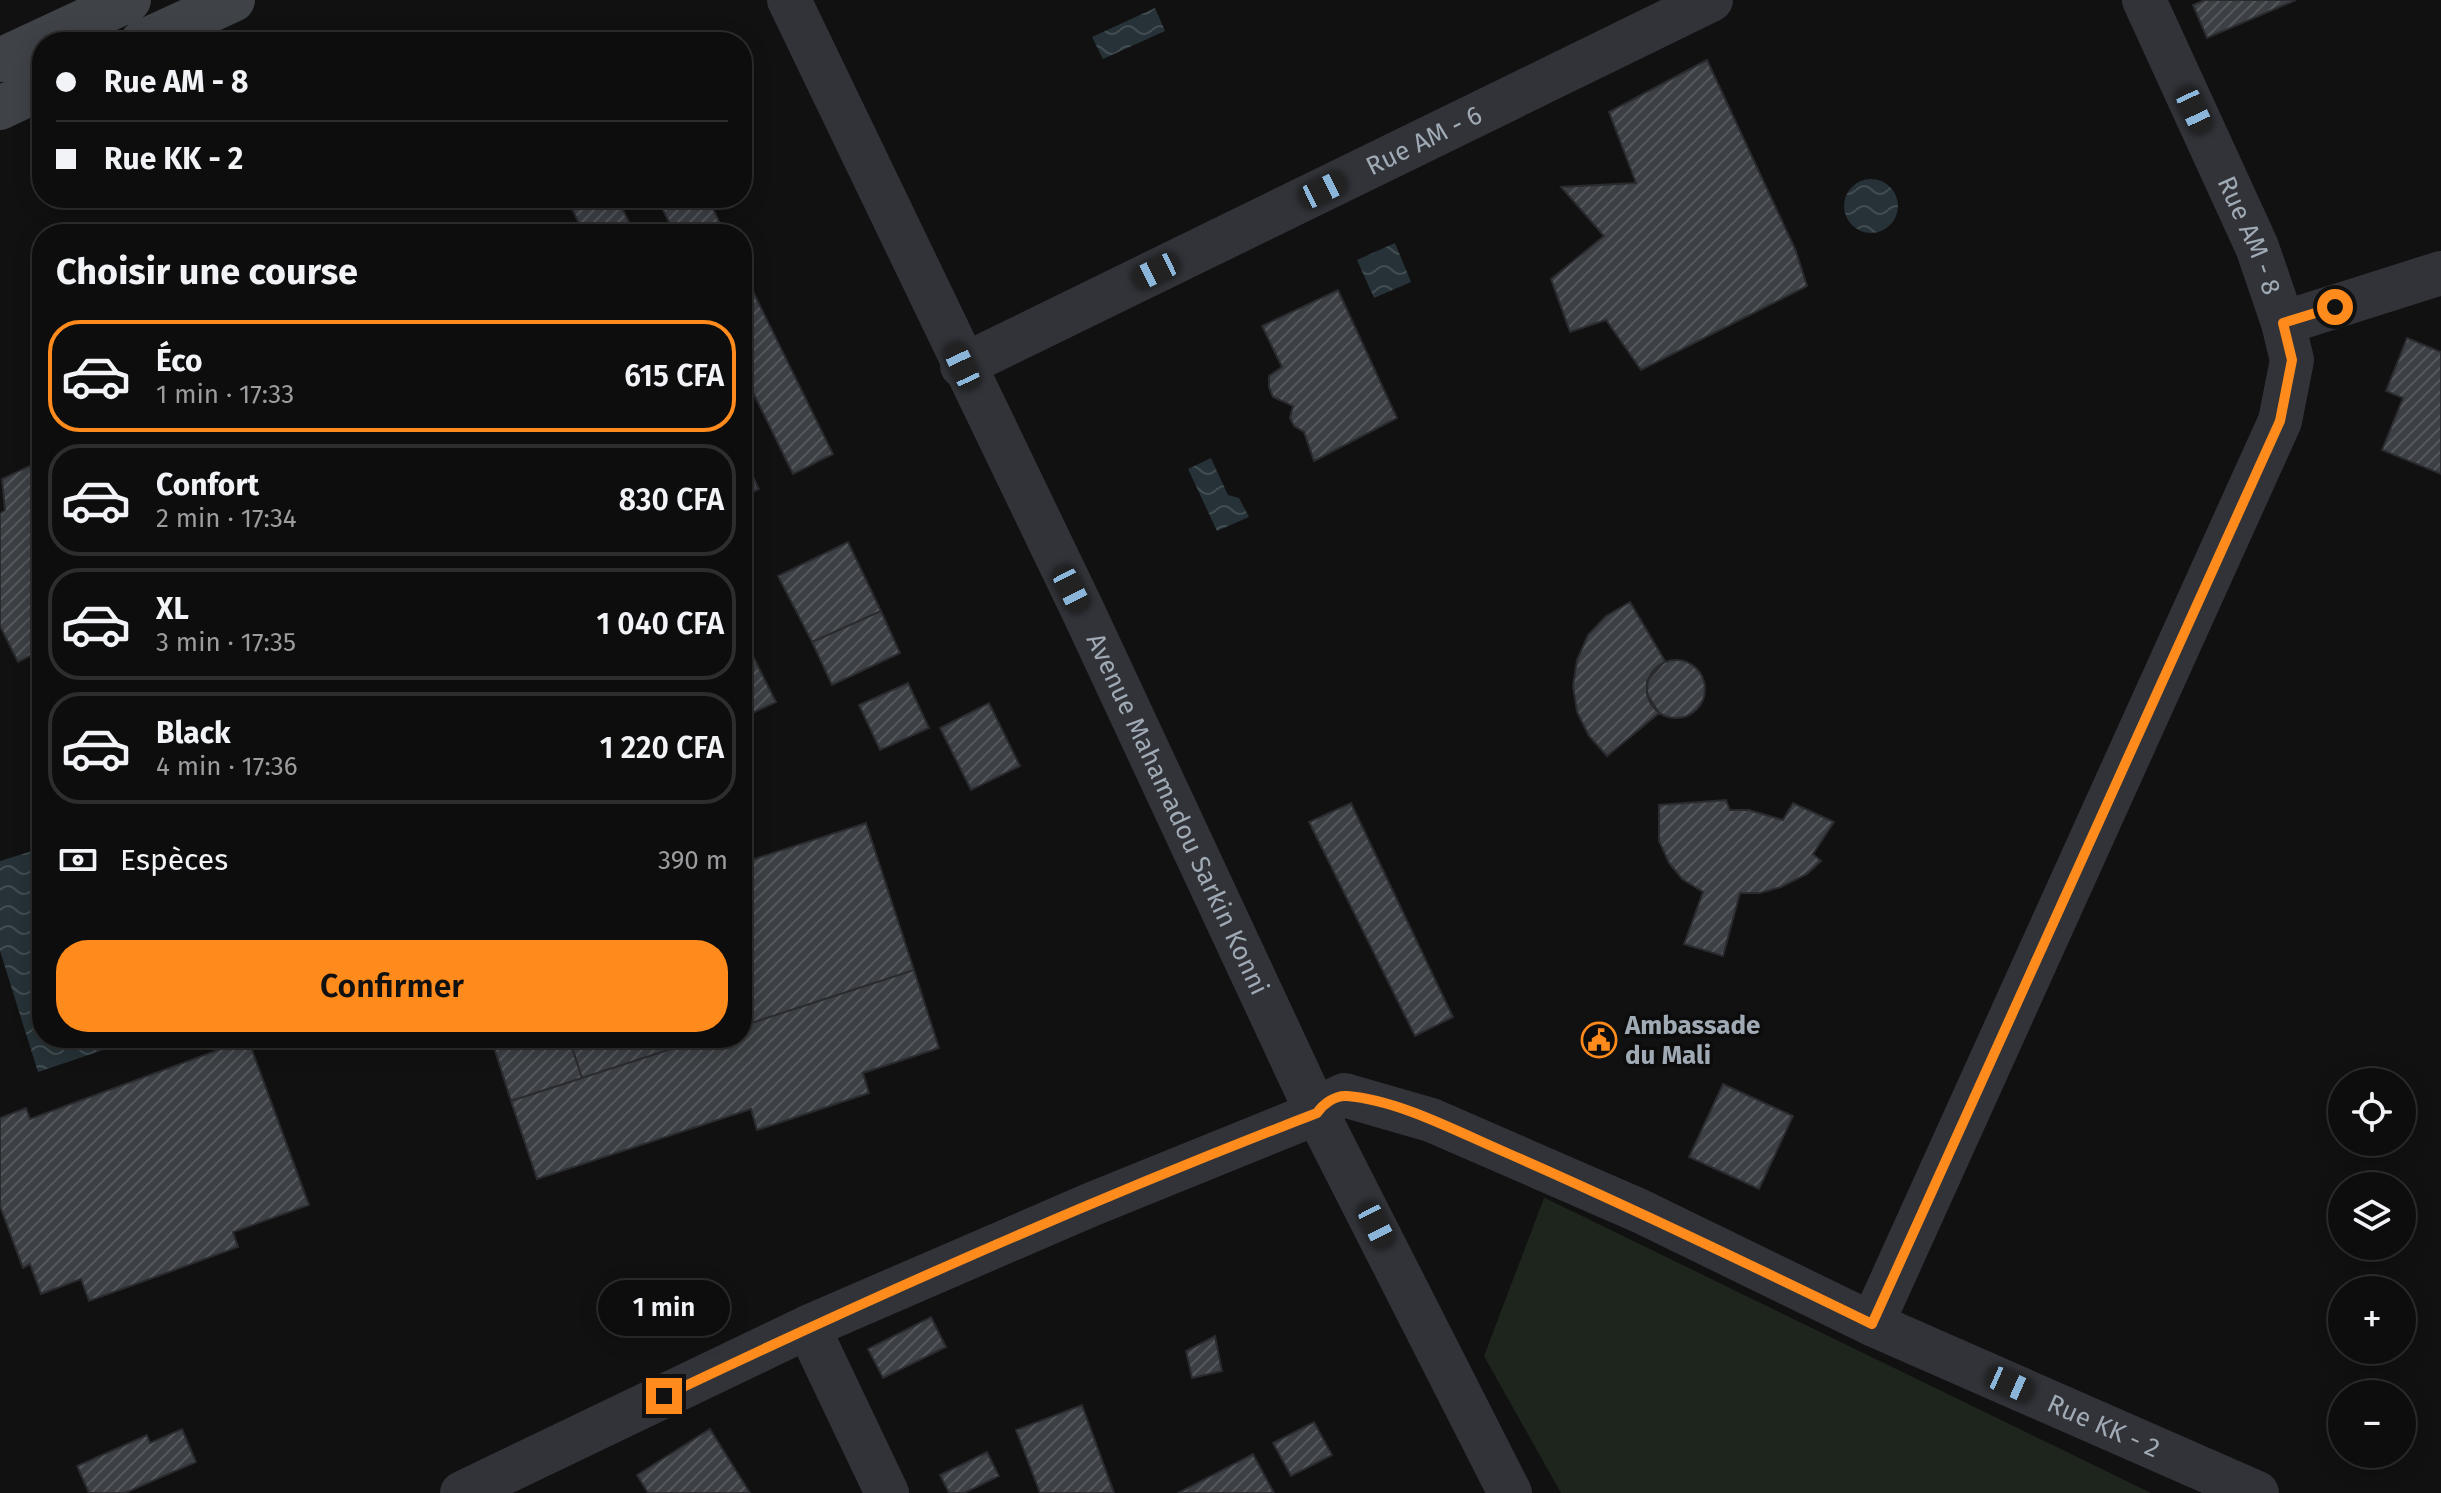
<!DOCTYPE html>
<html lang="fr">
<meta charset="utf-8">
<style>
body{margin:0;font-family:"Fira Sans",sans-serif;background:#161617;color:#f1f3f6;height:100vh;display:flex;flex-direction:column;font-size:30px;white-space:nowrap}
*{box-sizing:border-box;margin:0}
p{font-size:26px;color:#9a9c9e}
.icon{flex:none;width:44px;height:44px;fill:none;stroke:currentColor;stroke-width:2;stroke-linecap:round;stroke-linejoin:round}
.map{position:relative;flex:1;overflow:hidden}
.sheet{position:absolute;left:32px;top:224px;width:720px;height:824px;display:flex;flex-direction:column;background:#0d0d0e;border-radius:32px;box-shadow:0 4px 20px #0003,0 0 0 2px #2d2d2e}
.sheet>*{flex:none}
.guide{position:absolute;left:32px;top:32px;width:720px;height:176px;border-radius:32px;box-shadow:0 4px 20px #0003,0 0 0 2px #2d2d2e;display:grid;align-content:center;height:176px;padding:0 24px;background:#0d0d0e}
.buttons{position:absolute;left:2328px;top:1068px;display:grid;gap:16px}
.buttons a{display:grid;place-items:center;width:88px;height:88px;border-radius:50%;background:#0d0d0e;box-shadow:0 4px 20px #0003,0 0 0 2px #2d2d2e;font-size:40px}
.end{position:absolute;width:36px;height:36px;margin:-18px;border:10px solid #ff8b1c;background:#111;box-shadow:0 0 0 4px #111}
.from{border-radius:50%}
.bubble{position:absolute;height:56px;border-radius:28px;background:#0d0d0e;box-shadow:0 4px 20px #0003,0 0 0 2px #2d2d2e;font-size:26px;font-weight:600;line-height:56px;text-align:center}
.car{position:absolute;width:24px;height:48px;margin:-24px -12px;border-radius:10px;box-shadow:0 0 6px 2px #0007;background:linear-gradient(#222 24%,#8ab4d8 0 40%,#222 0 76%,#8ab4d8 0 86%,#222 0)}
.guide b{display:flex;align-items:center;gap:28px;height:76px;font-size:30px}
.guide b+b{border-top:2px solid #2d2d2e}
.guide i{width:20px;height:20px;background:#f1f3f6}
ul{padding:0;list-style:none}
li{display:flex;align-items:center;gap:24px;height:112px;margin:0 16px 12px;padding:0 8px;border:4px solid #2d2d2e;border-radius:32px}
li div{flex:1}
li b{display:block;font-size:30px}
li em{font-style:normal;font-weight:600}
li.current{border-color:#ff8b1c}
li>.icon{width:72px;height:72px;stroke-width:1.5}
h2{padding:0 24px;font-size:36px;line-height:96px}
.pay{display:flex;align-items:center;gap:20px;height:88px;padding:0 24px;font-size:30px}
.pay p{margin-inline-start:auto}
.primary-button{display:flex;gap:16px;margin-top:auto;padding:16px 24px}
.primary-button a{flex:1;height:92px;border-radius:32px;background:#ff8b1c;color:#111;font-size:32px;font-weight:600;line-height:92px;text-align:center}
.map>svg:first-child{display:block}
</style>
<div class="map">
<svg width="2441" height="1493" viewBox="0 0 2441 1493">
<defs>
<pattern id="water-waves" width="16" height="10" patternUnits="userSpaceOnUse" patternTransform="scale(2)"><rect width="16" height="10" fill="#263237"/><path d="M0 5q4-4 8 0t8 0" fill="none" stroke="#424d52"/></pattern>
<pattern id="building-hatch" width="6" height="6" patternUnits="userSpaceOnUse" patternTransform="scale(2)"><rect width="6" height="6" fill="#3c3f43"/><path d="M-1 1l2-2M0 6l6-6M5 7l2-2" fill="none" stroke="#55585c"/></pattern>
</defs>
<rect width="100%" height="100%" fill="#111112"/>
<!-- green -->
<path fill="#1d251d" d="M1544,1198H1545L2151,1493H1561L1484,1356Z"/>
<!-- water -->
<path fill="url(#water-waves)" d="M1155,8L1165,31L1103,59L1092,37Z
M1844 206a27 27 0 1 1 54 0a27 27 0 1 1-54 0Z
M1395,243L1411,282L1374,298L1357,260Z
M1211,458L1228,495L1239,498L1249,517L1217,531L1188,469Z
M42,848V1038H139L38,1072L0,951V861Z"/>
<!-- building -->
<path fill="url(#building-hatch)" stroke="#2a2b2f" stroke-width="2" d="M2205,0H2296L2207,38L2193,5Z
M1707,60L1796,251L1807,286L1641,370L1606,320L1570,332L1551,279L1604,236L1561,187L1636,183L1609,112Z
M567,198H617L635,234H584Z
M657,198H708L725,234H675Z
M742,269L833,454L793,474L742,370Z
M1338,290L1397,418L1314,461L1304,432L1294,426L1290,418L1293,406L1273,397L1269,387V376L1282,367L1262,326Z
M2407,338L2441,352V474L2382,450L2403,398L2386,391Z
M742,454L759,489L742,497Z
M42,460V650L18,662L0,626V514L5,510L2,479Z
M848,542L881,611L812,642L778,576Z
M1630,602L1665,661L1647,681V694L1659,713L1607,756L1589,736L1577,712L1573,686L1577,660L1588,635L1606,616Z
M881,611L900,653L832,685L812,642Z
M742,634L776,702L742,718Z
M1647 689a29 29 0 1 1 58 0a29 29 0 1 1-58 0Z
M908,683L929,728L880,750L859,705Z
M989,703L1020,766L971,790L940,728Z
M1726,800L1730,810H1749L1783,820L1793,803L1834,822L1813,854L1821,861L1807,874L1781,887L1760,893H1740L1723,956L1684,944L1703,892L1682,879L1669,863L1659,841V805Z
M1351,803L1453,1017L1415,1036L1309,822Z
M866,823L914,970L742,1026V863Z
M914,970L939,1048L863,1073L869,1093L757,1130L751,1109L537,1179L511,1101L705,1038H742V1026Z
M491,1038H569L582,1078L511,1101Z
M569,1038H705L582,1078Z
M248,1039L309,1205L233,1232L238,1247L89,1301L81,1279L41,1294L30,1264L23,1268L0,1206V1118L26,1108L30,1119Z
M1723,1084L1793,1116L1759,1189L1689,1157Z
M931,1317L946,1347L883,1378L868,1349Z
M1215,1336L1222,1371L1192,1378L1186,1351Z
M1082,1405L1114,1493H1040L1016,1430Z
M1314,1422L1332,1455L1291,1476L1273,1443Z
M182,1429L196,1462L125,1493H89L77,1466L147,1435L150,1443Z
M710,1429L750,1493H648L637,1475Z
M987,1452L999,1476L964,1493H949L940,1475Z
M1253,1454L1274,1493H1178Z"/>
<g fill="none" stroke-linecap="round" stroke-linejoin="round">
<!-- minor -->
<g stroke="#313338" stroke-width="44">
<path id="s1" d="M2144,0L2257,247L2283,323L2292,360L2280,421L1872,1324L2257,1493"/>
<path d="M2283,323L2441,273"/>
<path id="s2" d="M962,366L1711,0"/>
<path d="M808,1327L887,1493"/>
<path d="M462,1493L808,1327L1090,1205L1317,1113"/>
</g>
<!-- tertiary -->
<g stroke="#313338" stroke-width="44">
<path id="s3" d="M789,0L1084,613L1317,1113L1510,1493"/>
<path d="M1317,1113L1323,1105L1344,1095L1431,1120L1640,1211L1872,1324"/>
</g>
<!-- secondary -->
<path stroke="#3f4348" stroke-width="44" d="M142,42L233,0
M0,60L129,0
M0,108L42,88"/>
</g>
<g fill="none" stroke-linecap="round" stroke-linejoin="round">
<!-- route -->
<path stroke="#ff8b1c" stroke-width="10" d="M664,1396C878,1294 1096,1198 1317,1113C1323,1104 1335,1095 1347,1096C1399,1100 1460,1133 1507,1153C1631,1207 1751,1265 1872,1324L2280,421L2292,360L2283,323L2335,307"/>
</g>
<!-- icons -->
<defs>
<g id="civic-ring" transform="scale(1.8)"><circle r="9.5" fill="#0c0c0d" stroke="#ff8b1c" stroke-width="1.5"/><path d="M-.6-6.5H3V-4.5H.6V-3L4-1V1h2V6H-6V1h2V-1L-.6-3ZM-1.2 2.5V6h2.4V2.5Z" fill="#ff8b1c"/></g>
</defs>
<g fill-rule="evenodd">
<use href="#civic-ring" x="1599" y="1040"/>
</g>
<g text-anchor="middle" stroke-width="7" stroke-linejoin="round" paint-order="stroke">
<!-- street labels -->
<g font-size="26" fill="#a0aab5" stroke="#0c0c0d">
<text dy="9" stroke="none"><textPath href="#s2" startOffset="514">Rue AM - 6</textPath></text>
<text dy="9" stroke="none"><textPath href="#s1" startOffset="258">Rue AM - 8</textPath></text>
<text dy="9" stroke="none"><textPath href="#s3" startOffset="902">Avenue Mahamadou Sarkin Konni</textPath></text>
<text dy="9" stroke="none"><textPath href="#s1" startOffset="1696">Rue KK - 2</textPath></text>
</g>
<!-- poi labels -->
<g font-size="26" font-weight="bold" fill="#a0aab5" stroke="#0c0c0d" text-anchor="start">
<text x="1625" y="1034">Ambassade<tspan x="1625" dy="30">du Mali</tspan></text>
</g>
</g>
</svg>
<div class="buttons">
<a><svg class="icon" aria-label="locate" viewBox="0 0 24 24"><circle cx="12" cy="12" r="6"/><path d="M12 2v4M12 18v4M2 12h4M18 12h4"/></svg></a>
<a><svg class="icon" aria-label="layers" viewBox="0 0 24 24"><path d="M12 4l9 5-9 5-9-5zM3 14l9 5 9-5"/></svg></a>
<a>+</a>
<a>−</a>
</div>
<i class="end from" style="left:2335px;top:307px"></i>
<i class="end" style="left:664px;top:1396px"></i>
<div class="bubble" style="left:598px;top:1280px;width:132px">1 min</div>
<i class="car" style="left:2194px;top:110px;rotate:155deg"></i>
<i class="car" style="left:1323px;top:190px;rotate:64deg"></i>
<i class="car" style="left:1156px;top:271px;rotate:244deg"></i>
<i class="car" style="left:962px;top:366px;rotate:335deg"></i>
<i class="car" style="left:1071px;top:589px;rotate:153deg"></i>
<i class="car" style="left:1376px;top:1225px;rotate:153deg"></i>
<i class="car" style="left:2010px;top:1384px;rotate:114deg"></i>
<div class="guide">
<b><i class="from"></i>Rue AM - 8</b>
<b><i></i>Rue KK - 2</b>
</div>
<section class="sheet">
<h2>Choisir une course</h2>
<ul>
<li class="current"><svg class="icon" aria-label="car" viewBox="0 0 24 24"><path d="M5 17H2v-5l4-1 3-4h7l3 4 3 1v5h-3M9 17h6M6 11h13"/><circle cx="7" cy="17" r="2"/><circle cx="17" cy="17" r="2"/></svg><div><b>Éco</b><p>1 min · 17:33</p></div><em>615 CFA</em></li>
<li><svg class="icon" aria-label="car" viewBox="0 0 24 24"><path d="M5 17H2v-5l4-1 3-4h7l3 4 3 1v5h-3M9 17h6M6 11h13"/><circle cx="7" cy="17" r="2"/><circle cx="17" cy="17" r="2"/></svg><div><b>Confort</b><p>2 min · 17:34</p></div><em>830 CFA</em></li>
<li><svg class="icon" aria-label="car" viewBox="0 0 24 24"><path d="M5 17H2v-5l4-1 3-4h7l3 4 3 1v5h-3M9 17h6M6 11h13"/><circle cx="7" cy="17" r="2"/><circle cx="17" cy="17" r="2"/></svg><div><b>XL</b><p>3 min · 17:35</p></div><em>1 040 CFA</em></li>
<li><svg class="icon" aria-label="car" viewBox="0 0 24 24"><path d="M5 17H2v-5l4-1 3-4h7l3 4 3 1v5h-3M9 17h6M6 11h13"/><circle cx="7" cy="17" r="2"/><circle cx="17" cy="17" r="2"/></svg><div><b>Black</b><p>4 min · 17:36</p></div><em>1 220 CFA</em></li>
</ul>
<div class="pay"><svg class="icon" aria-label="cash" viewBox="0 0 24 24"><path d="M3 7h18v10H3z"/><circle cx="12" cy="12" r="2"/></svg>Espèces<p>390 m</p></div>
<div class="primary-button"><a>Confirmer</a></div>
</section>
</div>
